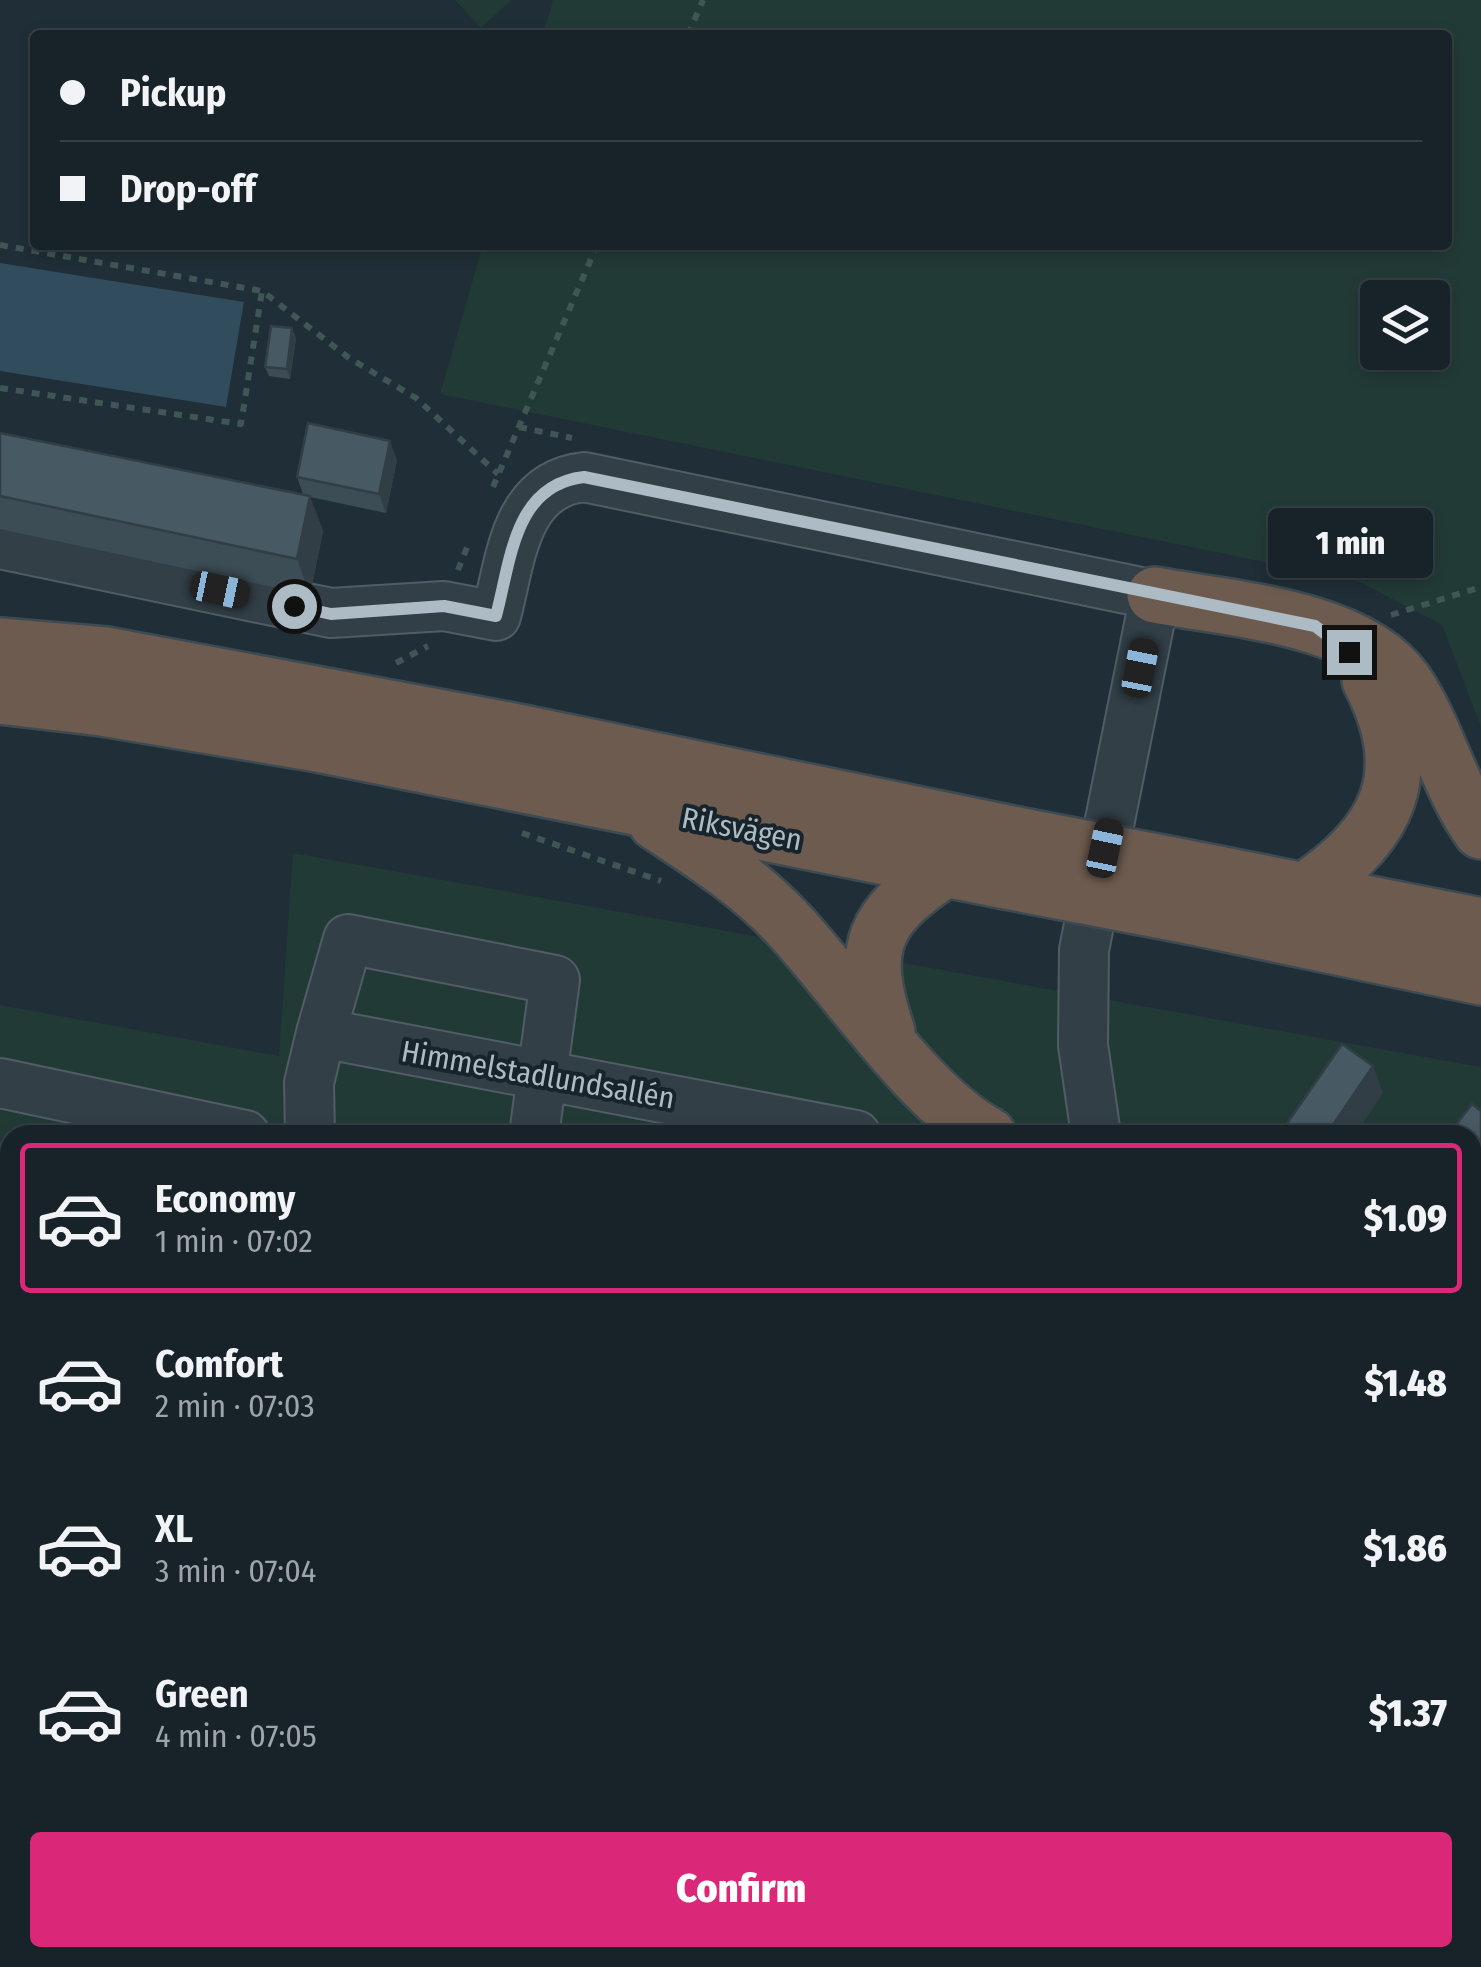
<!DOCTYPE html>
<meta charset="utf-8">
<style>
body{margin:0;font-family:"Fira Sans Condensed",sans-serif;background:#202a31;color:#f1f3f6;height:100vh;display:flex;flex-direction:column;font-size:38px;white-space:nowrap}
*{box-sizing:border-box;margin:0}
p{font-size:32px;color:#9ea4a8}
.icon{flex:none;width:55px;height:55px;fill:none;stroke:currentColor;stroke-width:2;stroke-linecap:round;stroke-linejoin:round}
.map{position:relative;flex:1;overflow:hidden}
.details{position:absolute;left:0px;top:1125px;width:1482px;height:842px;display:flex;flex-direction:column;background:#172229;border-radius:30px 30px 0 0;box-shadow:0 5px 15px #0003,0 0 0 2px #363f46}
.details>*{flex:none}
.hud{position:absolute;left:30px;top:30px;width:1422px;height:220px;border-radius:10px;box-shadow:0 5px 15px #0003,0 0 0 2px #363f46;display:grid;align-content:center;height:220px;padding:0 30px;background:#172229}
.controls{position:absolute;left:1360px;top:280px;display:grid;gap:20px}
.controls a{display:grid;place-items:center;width:90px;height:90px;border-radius:10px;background:#172229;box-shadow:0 5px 15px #0003,0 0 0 2px #363f46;font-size:50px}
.end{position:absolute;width:45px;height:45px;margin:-22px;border:12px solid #acbbc4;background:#111;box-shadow:0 0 0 5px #111}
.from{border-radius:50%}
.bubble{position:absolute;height:70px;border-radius:10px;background:#172229;box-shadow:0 5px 15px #0003,0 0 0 2px #363f46;font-size:32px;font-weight:800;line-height:70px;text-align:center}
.car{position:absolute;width:30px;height:60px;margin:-30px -15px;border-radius:12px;box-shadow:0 0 8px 2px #0007;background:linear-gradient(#222 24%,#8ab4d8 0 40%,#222 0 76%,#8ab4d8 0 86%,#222 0)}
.hud b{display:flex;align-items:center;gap:35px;height:95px;font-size:38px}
.hud b+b{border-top:2px solid #363f46}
.hud i{width:25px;height:25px;background:#f1f3f6}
ul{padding:18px 0 0;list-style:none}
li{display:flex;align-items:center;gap:30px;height:150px;margin:0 20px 15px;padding:0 10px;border:5px solid transparent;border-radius:10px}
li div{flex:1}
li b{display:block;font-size:38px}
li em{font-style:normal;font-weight:800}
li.active{border-color:#db2777}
li>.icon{width:90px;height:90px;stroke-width:1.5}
.cta{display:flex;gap:20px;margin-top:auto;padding:20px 30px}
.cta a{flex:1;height:115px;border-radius:10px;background:#db2777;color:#fff;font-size:40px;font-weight:800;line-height:115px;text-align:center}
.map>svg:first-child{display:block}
</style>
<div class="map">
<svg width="1481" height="1967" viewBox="0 0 1481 1967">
<rect width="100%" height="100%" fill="#1f2e37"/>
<!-- green -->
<path fill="#223a36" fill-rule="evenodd" d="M455,0H511L481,28Z
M553,0H1481V727L1442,625L1358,581L440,394L483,245H1448V35H543ZM1378,298H1432V352H1378Z
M293,853L1481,1067V1967H762L768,1958H1472V1135H10V1958H764L758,1967H0V1005L279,1056Z"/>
<!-- water -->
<path fill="#304c5d" d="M0,263L244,302L226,407L0,371Z
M0,1413L10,1415V1958H118L116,1967H0Z"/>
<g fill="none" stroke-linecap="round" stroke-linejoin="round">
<!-- minor casing -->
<g stroke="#505d65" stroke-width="52">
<path id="minor" d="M0,544L331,613L444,606L496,616C511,560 514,485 584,477L1155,595L1084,950L1083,1045L1096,1135
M321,1033L348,939L555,980L534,1135
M0,1083L245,1135
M310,1135L309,1083L321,1033L856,1135
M1472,1394L1481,1396"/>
</g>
<!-- highway casing -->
<g stroke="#3d4a52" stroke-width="60">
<path id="highway" d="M1155,595C1229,609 1356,616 1404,681C1436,727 1448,785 1481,831
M0,646L106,655L513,731L1017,835
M0,696L102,708L318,744L1006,881
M656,822C703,853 750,883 789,925C843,983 921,1100 988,1135
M1198,870L1481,926
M1306,890C1388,835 1419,774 1370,680
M1199,918L1481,977
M887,1032C858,946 873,916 947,868"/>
</g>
<!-- path -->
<path stroke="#405654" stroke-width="6" stroke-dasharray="8 8" stroke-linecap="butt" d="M688,35L703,0
M0,245L262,291L349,358L416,398L498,474
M0,388L241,424L262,291
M519,427L572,438
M493,487L597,245
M458,570L468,545
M1391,615L1481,587
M396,663L428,646
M522,833L661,881
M0,1354H10
M149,1967L151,1958
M228,1967L231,1958
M488,1967L493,1958"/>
<!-- minor -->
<use href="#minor" stroke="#323f47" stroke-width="48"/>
<!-- highway -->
<use href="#highway" stroke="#6d5b4f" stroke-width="55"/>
<!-- highway-bridge casing -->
<g stroke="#3d4a52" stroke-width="60" stroke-linecap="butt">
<path id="highway-bridge" d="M1017,835L1198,870
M1006,881L1199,918"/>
</g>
<!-- highway-bridge -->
<use href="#highway-bridge" stroke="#6d5b4f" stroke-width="55"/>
</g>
<!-- wall -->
<path fill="#3d4d55" d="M296,338L290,379L269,376L265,367Z
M0,433L303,494L297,477L397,460L386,513L310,497L323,531L310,595L0,529Z"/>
<!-- shaded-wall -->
<path fill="#323e45" d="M292,328L296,338L290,379L287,369Z
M390,441L397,460L386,513L379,494Z
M310,496L323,531L310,595L297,559Z
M1373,1066L1383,1093L1355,1135H1326Z
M1481,1178V1206L1472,1217V1189Z"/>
<!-- building -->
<path fill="#475963" stroke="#323e45" stroke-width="2.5" d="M271,326L292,328L287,369L265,367Z
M308,423L390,441L379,494L297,477Z
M0,433L310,496L297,559L0,496Z
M1342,1044L1373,1066L1326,1135H1279Z
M1472,1104L1481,1111V1178L1472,1189V1135H1448Z"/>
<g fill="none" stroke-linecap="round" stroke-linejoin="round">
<!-- route -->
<path stroke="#acbbc4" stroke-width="12" d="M294,606L331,614L444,606L496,616C511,560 514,485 584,477L1315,626L1349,652"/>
</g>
<g text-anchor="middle" stroke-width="8" stroke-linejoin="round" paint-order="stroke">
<!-- street labels -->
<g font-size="30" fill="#acbbc4" stroke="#18242b">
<text transform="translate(742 829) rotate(11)" y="10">Riksvägen</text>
<text transform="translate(538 1075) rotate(10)" y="10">Himmelstadlundsallén</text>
</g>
</g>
</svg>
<div class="controls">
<a><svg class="icon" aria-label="layers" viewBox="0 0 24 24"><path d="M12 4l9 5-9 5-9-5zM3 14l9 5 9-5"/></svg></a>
</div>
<i class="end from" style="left:294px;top:606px"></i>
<i class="end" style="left:1349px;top:652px"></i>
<div class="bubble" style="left:1268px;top:508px;width:165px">1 min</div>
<i class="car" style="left:220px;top:590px;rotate:102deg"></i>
<i class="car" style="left:1140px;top:668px;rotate:11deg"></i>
<i class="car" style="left:1105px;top:848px;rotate:12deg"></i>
<div class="hud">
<b><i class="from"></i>Pickup</b>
<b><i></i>Drop-off</b>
</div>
<section class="details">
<ul>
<li class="active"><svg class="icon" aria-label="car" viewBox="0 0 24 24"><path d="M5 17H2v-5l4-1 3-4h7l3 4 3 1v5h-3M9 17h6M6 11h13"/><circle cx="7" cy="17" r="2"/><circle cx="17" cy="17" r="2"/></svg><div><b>Economy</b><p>1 min · 07:02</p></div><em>$1.09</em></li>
<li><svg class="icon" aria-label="car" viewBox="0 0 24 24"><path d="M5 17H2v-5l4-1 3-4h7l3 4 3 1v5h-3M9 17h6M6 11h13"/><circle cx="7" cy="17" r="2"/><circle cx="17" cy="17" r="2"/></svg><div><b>Comfort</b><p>2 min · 07:03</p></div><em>$1.48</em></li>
<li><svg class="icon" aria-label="car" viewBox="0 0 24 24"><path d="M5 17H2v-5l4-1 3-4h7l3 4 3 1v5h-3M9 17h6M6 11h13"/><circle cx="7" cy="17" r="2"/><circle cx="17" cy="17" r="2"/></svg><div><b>XL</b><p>3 min · 07:04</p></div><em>$1.86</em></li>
<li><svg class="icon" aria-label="car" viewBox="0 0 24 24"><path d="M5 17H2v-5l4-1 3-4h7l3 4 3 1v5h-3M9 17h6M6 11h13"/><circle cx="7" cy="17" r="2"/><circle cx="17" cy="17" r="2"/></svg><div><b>Green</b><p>4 min · 07:05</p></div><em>$1.37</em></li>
</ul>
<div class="cta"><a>Confirm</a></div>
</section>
</div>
